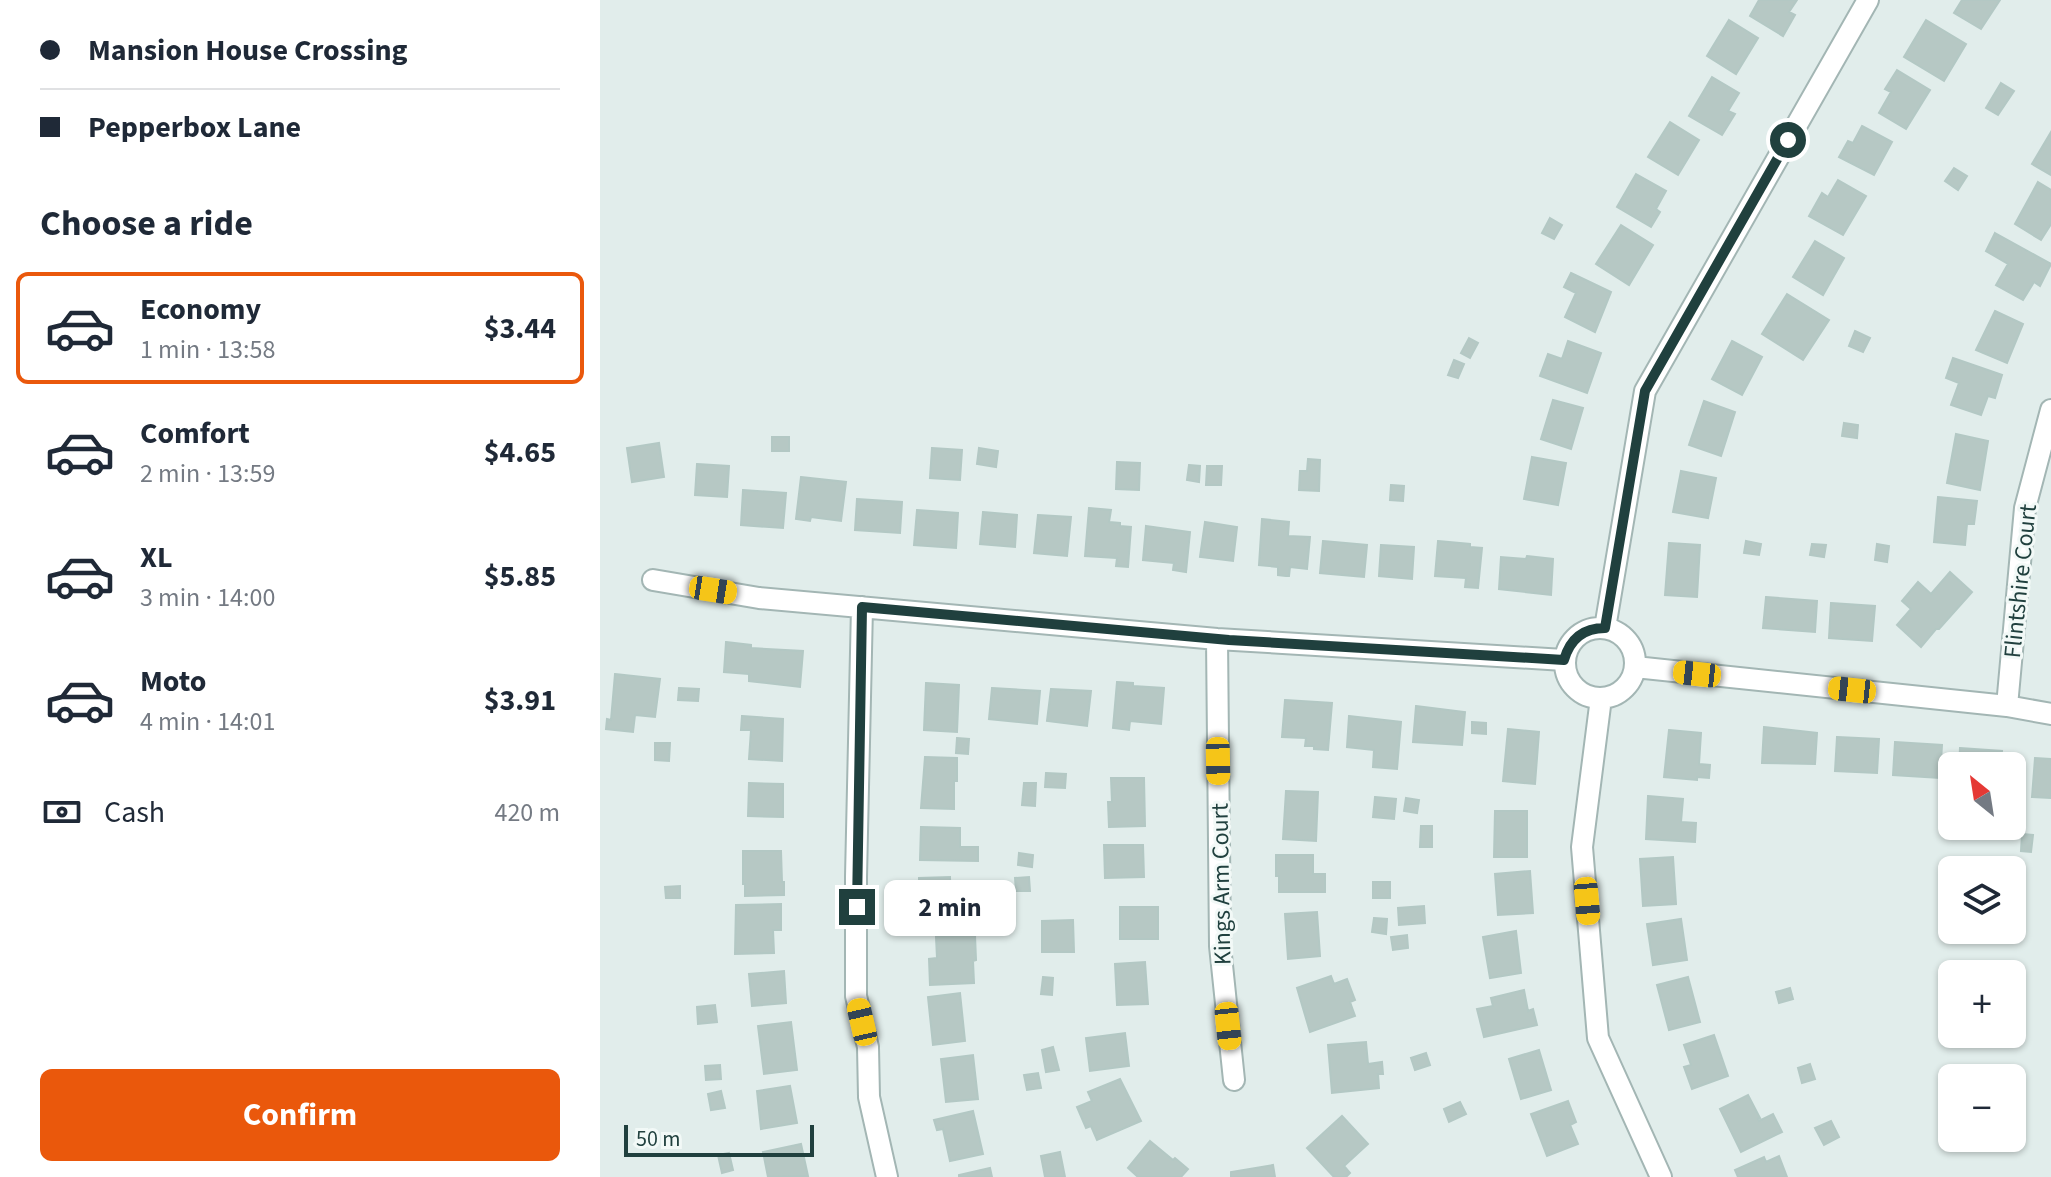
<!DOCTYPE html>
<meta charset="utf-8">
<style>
body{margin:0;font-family:"Source Sans 3",sans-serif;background:#f2f2f3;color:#1f2937;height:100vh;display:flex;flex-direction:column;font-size:30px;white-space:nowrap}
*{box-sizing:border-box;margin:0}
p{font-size:26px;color:#747a83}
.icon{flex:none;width:44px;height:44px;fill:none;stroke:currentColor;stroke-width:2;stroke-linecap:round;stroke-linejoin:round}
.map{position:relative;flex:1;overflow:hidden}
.panel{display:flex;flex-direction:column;background:#fff;width:600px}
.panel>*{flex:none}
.top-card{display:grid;align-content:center;height:176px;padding:0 40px;background:#fff}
.needle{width:52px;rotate:330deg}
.buttons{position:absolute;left:1338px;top:752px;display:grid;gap:16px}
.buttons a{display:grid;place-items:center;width:88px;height:88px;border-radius:12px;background:#fff;box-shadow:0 2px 6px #0004;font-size:40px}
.scale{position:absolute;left:24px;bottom:20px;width:190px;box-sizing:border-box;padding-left:8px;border:4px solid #20403e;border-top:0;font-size:22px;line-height:28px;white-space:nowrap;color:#20403e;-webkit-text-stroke:6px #f2f9f7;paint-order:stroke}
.end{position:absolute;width:36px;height:36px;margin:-18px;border:10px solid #20403e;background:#fff;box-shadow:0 0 0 4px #fff}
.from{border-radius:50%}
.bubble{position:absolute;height:56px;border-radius:12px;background:#fff;box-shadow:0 2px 6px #0004;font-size:26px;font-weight:700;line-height:56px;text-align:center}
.car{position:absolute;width:24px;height:48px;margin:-24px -12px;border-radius:10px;box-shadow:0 0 6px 2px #0007;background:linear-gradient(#f5c518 24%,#345 0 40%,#f5c518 0 76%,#345 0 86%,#f5c518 0)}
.top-card b{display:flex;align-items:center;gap:28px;height:76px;font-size:30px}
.top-card b+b{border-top:2px solid #e0e1e3}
.top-card i{width:20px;height:20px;background:#1f2937}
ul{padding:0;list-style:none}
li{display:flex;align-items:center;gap:24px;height:112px;margin:0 16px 12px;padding:0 24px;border:4px solid transparent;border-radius:12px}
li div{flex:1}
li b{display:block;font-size:30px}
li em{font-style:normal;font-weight:700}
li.selected{border-color:#ea580c}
li>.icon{width:72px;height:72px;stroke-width:1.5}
h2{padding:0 40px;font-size:36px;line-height:96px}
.pay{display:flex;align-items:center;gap:20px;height:88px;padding:0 40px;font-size:30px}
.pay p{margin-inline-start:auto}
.cta{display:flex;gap:16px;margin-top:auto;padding:16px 40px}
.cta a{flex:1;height:92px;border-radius:12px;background:#ea580c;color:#fff;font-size:32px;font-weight:700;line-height:92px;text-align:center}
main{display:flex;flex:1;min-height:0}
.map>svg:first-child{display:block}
</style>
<main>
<section class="panel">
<div class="top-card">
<b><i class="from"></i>Mansion House Crossing</b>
<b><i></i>Pepperbox Lane</b>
</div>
<h2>Choose a ride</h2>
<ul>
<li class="selected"><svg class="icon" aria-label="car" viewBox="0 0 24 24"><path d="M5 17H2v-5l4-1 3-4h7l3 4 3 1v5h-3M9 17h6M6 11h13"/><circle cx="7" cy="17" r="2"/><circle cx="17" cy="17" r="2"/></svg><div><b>Economy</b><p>1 min · 13:58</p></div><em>$3.44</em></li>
<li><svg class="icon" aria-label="car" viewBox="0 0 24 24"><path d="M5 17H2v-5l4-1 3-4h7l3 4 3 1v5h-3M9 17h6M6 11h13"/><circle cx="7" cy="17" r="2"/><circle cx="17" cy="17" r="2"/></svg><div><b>Comfort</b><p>2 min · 13:59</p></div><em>$4.65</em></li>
<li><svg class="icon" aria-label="car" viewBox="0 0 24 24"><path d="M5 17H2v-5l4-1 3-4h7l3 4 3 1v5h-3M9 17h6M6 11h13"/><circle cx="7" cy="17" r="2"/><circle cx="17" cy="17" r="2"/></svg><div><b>XL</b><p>3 min · 14:00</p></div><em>$5.85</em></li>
<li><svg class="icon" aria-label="car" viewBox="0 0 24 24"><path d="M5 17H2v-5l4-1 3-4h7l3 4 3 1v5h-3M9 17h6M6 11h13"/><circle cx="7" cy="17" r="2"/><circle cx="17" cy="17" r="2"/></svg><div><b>Moto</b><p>4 min · 14:01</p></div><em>$3.91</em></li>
</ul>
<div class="pay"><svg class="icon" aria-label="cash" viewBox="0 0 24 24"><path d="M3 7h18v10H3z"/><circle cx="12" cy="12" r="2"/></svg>Cash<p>420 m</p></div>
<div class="cta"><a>Confirm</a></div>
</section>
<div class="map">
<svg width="1451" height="1177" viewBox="0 0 1451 1177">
<rect width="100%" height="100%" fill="#e1edeb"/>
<!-- building -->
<path fill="#b6c8c4" stroke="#b3c8c4" stroke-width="2" d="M1159,0H1197L1189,12L1195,15L1183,36L1150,16Z
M1362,0H1400L1381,29L1354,13Z
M1129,20L1158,38L1136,74L1107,56Z
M1326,20L1366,44L1344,81L1304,57Z
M1297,70L1330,90L1306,129L1279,113L1291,92L1285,89Z
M1112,77L1139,93L1128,111L1135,114L1122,135L1089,116Z
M1401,83L1414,91L1398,115L1386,108Z
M1070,122L1099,140L1078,175L1048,157Z
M1262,126L1292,142L1274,175L1239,157L1248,141L1253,143Z
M1451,132V175L1432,164Z
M1354,168L1367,176L1358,190L1345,181Z
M1036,174L1066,191L1056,209L1060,212L1051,227L1017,207Z
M1238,180L1266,196L1243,235L1209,216L1222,193L1228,197Z
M1438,182L1451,190V224L1441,240L1415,224Z
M950,218L962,225L954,239L942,233Z
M1021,225L1053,245L1029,285L996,264Z
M1395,233L1451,264L1440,286L1434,282L1423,300L1396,285L1408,264L1386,251Z
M1215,241L1244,258L1223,295L1193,277Z
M971,273L1011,292L995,332L965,317L976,293L964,287Z
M1187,294L1229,320L1203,360L1162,334Z
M1395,311L1423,324L1407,363L1376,350Z
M1255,331L1270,338L1263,352L1249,346Z
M869,338L878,343L870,358L861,353Z
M968,341L1001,353L987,393L940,376L948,354L962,359Z
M1132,341L1162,357L1142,395L1112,379Z
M1353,358L1402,375L1395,398L1388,396L1381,415L1351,405L1359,383L1346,378Z
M854,360L864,364L858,378L848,375Z
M953,400L983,408L971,449L941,439Z
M1104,401L1135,412L1121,456L1089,445Z
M1244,423L1258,425L1257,438L1242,436Z
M1356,434L1388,441L1380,490L1347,483Z
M172,437H189V451H172Z
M59,443L64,477L32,482L27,448Z
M332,448L362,450L360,480L330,478Z
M379,448L398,451L396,467L377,464Z
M932,457L966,463L958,505L924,499Z
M708,459L720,460L719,491L699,490L700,471H707Z
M517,462L540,463L539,490L516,489Z
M97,464L129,466L127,497L95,495Z
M589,465L600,466L599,482L587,480Z
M607,466H622L621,485H606Z
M1081,471L1116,478L1108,518L1073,512Z
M201,477L246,482L241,521L211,517L210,521L196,519Z
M791,485L804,486L803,501L790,500Z
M143,490L186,493L183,528L141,525Z
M1338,497L1377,501L1374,524H1367L1365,545L1334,542Z
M257,499L302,502L300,533L255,530Z
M489,508L511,510L509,522L520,523V526L531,527L528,567L516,566L517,558L485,556Z
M317,510L358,513L356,548L314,545Z
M383,512L417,515L415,547L380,544Z
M438,515L471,517L467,556L434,553Z
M662,519L689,522L688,536L710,537L707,569L690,567L689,576H686L678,575V567L659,565Z
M605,522L637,527L633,561L600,557Z
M546,526L590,532L586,572L573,570L574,563L543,560Z
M723,541L767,545L764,577L720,573Z
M838,541L870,544V547L882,548L878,588L865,587L866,578L835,576Z
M1146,541L1161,544L1159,555L1144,553Z
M1069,543L1100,545L1097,597L1065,595Z
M1212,544L1226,545L1224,557L1210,555Z
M1277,544L1289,546L1287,562L1275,560Z
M781,545L814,547L812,579L779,576Z
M927,556L953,559L951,595L899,589L901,557L926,559Z
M1350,572L1372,592L1339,629H1336L1321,647L1297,625L1311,609L1302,601L1318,582L1331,594Z
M1166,597L1217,601L1215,632L1163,628Z
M1231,603L1275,606L1272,641L1229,638Z
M126,642L151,645V648L203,651L200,687L149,681V674L124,672Z
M15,674L60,679L55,717L35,715L33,732L6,729L7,719L11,720Z
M517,682L533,683V686L564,688L561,724L530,721L529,730L513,728Z
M326,683L359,685L357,732L324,730Z
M79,688L99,689L98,701L78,700Z
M392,688L440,691L437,724L389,719Z
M451,689L491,691L487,726L447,721Z
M685,700L732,703L728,750L714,749V746H705L706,738L682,737Z
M816,706L865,712L862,745L813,742Z
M142,716L183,719L182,761L149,759L151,730H141Z
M749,716L801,722L797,769L773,767L774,750L747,747Z
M872,722L886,723V734L872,733Z
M1164,727L1217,733L1215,764L1162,763Z
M908,729L939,732L935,784L903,781Z
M1069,730L1101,733L1099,764L1110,765L1109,778L1097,777V780L1064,777Z
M1237,737L1279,739L1277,773L1235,771Z
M357,738L369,739L368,754L356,753Z
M1295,742L1342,745L1340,778L1293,775Z
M55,743H70L69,761L55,760Z
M1360,748L1402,751L1401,766H1359Z
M325,757L357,758V781H354V809L321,808Z
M1435,758L1451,759V798L1432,797Z
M446,773L466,774L465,788L445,787Z
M511,778H544L545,826L509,827L508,802H512Z
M149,783L183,784V817L148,816Z
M424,783H436L435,806L422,805Z
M686,791L718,792L716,841L683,839Z
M1048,796L1083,799L1081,822L1096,823L1095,842L1046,839Z
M775,797L796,799L794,819L773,817Z
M806,798L819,800L817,813L804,811Z
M895,811H927V857H894Z
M821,826H832V847H820Z
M321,827L360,828V847H378V861L320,860Z
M1422,834L1433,835L1431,852L1421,851Z
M504,845H543L544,877L505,878Z
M143,851H181L182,882H184V895L145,896V884H143Z
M419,853L433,855L432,867L418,865Z
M676,855H713V874H725V892H679V876H676Z
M1073,857L1076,904L1043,906L1040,859Z
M930,871L933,913L898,915L895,874Z
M350,877L351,922L319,923V878Z
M429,877L430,891H416L415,878Z
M773,882H790V898H773Z
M80,886V898H66L65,887Z
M181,904V930H173L174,953L135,954L136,905Z
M824,906L825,923L799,925L798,908Z
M520,907H558V939H520Z
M717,912L720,956L688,959L685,914Z
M774,918L787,919L786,934L772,932Z
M1081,919L1087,960L1053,965L1047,924Z
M473,920L474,952H442V921Z
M916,931L921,973L890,978L883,937Z
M375,935L376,960L373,961L374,983L330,985L329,959L337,958L336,937Z
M807,935L808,948L793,950L791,937Z
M545,962L548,1004L517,1005L515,964Z
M184,971L186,1003L152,1006L149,974Z
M731,976L734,984L747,979L755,1000L750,1002L755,1016L710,1032L697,988Z
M443,977L453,978L452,995L441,994Z
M1088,977L1100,1022L1069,1030L1057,985Z
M1190,988L1193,999L1179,1003L1176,992Z
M924,990L928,1011L933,1009L937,1025L884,1037L877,1009L893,1006L891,998Z
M360,993L365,1041L333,1045L328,997Z
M115,1005L117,1022L98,1024L97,1007Z
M191,1022L197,1070L164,1074L158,1026Z
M525,1033L529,1066L490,1071L486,1038Z
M1114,1035L1128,1076L1092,1089L1084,1067L1091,1065L1084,1045Z
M766,1042L768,1064L782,1062L783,1074H778L779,1088L732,1093L728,1045Z
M453,1047L459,1070L446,1072L442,1050Z
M939,1050L951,1090L921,1099L909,1059Z
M826,1053L830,1065L815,1070L811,1058Z
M373,1055L378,1099L346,1102L341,1059Z
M1210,1064L1215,1079L1202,1083L1198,1068Z
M120,1065L121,1079L106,1080L105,1066Z
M438,1073L441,1088L427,1090L424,1075Z
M520,1079L541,1121L497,1140L491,1126L486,1128L477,1107L492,1101L488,1092Z
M190,1086L197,1123L161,1129L157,1091Z
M121,1091L125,1108L111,1110L108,1094Z
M1148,1095L1160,1118L1158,1119L1159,1121L1173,1114L1182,1132L1141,1152L1120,1109Z
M968,1101L976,1122L970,1125L978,1144L947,1156L931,1114Z
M860,1102L866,1114L849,1122L844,1109Z
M373,1111L383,1154L350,1161L343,1129L337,1130L334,1120Z
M742,1116L768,1144L744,1166L750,1173L746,1177H734L707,1148Z
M1231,1121L1239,1137L1224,1145L1215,1128Z
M550,1141L573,1160L575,1158L588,1169L581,1177H538L528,1168Z
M201,1144L208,1176L168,1177L163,1152Z
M460,1152L465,1177H445L441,1156Z
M129,1153L133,1170L122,1173L118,1155Z
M1179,1156L1187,1177H1138L1135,1170L1164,1157L1166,1162Z
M673,1165L675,1177H631V1172Z
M390,1168L392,1177H359V1175Z"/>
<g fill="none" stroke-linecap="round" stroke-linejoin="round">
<!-- minor casing -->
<g stroke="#a3b6b4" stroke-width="24">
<path id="minor" d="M53,580L159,598L617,639L964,660
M262,607L256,877V996L268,1047L269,1097L287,1177
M965 663a35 35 0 1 1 70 0a35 35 0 1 1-70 0Z
M1005,628L1045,391L1268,0
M617,639L620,946L634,1080
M1035,667L1407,706L1451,714
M1001,698L982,847L998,1038L1061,1177
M1407,706L1425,508L1451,410"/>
</g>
<!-- minor -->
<use href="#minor" stroke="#fff" stroke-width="20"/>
</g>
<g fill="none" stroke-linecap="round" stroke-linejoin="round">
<!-- route -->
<path stroke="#20403e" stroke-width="10" d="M257,907L262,607L629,640L964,660C970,639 983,628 1005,628L1045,391L1188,140"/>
</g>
<g text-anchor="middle" stroke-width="6" stroke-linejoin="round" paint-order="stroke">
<!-- street labels -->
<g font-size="24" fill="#20403e" stroke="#f2f9f7">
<text transform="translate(1420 581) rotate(-84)" y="8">Flintshire Court</text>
<text transform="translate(621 884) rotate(-91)" y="8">Kings Arm Court</text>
</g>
</g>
</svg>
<div class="buttons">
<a><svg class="needle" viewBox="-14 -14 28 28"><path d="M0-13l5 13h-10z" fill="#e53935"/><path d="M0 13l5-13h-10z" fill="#747a83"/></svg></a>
<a><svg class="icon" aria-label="layers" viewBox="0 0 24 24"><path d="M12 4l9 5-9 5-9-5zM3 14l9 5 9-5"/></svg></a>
<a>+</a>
<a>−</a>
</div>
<div class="scale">50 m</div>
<i class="end from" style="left:1188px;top:140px"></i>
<i class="end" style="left:257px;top:907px"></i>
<div class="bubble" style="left:284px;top:880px;width:132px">2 min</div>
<i class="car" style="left:113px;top:590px;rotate:99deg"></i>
<i class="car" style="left:1097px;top:674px;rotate:276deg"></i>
<i class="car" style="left:1252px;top:690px;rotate:276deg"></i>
<i class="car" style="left:618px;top:761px;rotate:179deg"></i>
<i class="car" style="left:987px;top:901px;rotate:175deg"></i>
<i class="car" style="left:262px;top:1022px;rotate:347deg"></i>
<i class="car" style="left:628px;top:1026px;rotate:174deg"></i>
</div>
</main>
